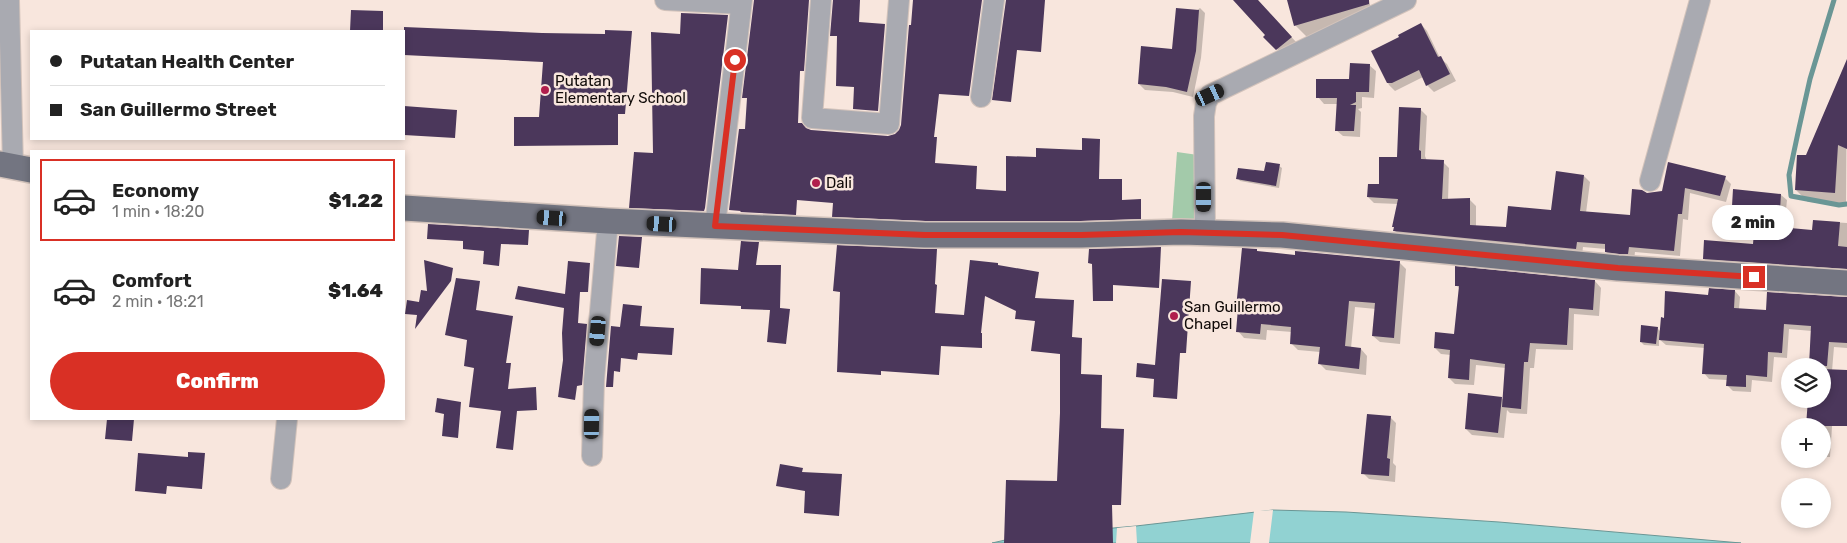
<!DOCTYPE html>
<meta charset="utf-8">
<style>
body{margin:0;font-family:Rubik,sans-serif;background:#f2f2f2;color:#222;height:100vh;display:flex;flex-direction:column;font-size:19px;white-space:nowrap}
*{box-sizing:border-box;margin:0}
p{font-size:16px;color:#767676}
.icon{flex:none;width:28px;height:28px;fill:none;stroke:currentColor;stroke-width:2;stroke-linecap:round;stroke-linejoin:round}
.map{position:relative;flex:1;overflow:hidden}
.sheet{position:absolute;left:30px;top:150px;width:375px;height:270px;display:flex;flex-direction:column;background:#fff;border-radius:0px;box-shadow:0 2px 8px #0003}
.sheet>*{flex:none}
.banner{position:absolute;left:30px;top:30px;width:375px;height:110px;border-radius:0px;box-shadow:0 2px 8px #0003;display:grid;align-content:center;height:110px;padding:0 20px;background:#fff}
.buttons{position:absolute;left:1781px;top:358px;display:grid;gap:10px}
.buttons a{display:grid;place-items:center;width:50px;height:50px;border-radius:50%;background:#fff;box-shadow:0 2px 8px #0003;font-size:25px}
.end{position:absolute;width:22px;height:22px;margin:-11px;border:6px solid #d93025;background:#fff;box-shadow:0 0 0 2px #fff}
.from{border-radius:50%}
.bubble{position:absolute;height:35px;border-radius:18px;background:#fff;box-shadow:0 2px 8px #0003;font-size:16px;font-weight:800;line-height:35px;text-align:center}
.car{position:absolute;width:15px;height:30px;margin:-15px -8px;border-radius:6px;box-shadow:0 0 4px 1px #0007;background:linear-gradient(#222 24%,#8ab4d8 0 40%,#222 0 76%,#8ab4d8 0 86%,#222 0)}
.banner b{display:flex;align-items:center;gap:18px;height:48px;font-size:19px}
.banner b+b{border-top:1px solid #e0e0e0}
.banner i{width:12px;height:12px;background:#222}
ul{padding:9px 0 0;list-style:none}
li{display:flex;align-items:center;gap:15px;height:82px;margin:0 10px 8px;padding:0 10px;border:2px solid transparent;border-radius:0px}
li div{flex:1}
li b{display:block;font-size:19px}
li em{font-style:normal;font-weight:800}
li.active{border-color:#d93025}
li>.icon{width:45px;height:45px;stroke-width:1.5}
.cta{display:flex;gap:10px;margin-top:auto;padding:10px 20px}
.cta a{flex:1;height:58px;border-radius:30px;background:#d93025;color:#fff;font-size:20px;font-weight:800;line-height:58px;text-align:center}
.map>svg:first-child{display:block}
</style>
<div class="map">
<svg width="1847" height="543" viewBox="0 0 1847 543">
<rect width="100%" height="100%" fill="#f8e6dd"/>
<!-- green -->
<path fill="#a3caaa" d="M1177,152L1198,155L1195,222L1172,221Z"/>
<!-- water -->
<path fill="#91d2d2" stroke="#6a9695" d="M1273,510L1346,512L1499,522L1741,543H992L1023,536L1136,526Z"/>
<!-- pier -->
<path fill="#f8e6dd" d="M1273,510L1269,543H1250L1254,511Z
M1136,526L1137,543H1116L1117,528Z"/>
<!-- shadow -->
<path fill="#0003" d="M1234,0H1257L1297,43L1283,55L1265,37L1267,35Z
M1288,0H1369L1373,18L1307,37L1295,25Z
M1200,8L1205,13L1201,58L1193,97L1173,92L1145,90L1139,84L1174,50L1196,11Z
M1421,24L1427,31L1440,58L1447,64L1456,81L1434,92L1427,85L1423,77L1395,91L1389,85L1373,52L1401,38Z
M1847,63L1846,204L1808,202L1796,190L1807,157Z
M1369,65L1376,71L1374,98L1362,97V108L1358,109L1361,112L1360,137L1343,136L1336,130L1338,104H1324L1318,97L1350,80Z
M1420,109L1427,116L1425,156L1427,161L1443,162L1449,168L1448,200H1470L1476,206V226L1507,228L1552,211L1584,176L1590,182L1586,213L1631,216L1647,194L1663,192L1725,178L1731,184L1726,202L1690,193L1688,220L1683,219L1680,256L1635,252L1634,260L1612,258L1606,252V249L1583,247L1582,255L1401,237L1395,231V228L1393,226L1398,204L1374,203L1368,197L1380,185L1398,158Z
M1279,166L1282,168L1279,188L1240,181L1238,178L1265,172Z
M1781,195L1787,200L1784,229L1814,232L1815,221L1847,223V273L1710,264L1704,259L1754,245L1757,213L1738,211L1733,206Z
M1256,250L1259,253L1399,262L1406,269L1400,344L1380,342L1373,336L1376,309L1355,307L1351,348L1361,349L1367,356L1366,375L1326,370L1320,364V352L1298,350L1291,343L1292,332L1267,330L1266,340L1244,338L1238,331L1239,310L1237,308Z
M1595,281L1601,288L1599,316L1574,314L1573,350L1536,349L1534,368H1530L1527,414L1510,413L1507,410L1504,438L1472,435L1466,429L1501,398L1504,400L1506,368L1476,365L1474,385L1455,384L1449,378L1451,355L1441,354L1435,348L1455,335L1460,289L1456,285Z
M1735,291L1740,297L1739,309L1767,311L1847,298V348L1834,347L1832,371L1847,372V413L1833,412L1830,457H1822V426H1807L1809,399H1822V366H1809L1812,331L1789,329L1787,358L1774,357L1772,382L1752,380L1751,392L1733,391L1727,385V380L1709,379L1704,373L1705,348L1666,345L1659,339V346L1644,345L1641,342L1657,328L1661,332L1665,319L1710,296Z
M1390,417L1396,423L1393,463L1396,466L1395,482L1369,479L1363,473Z"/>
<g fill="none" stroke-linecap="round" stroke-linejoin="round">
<!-- stream -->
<path stroke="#6a9695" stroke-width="5" d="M1834,0L1810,79L1799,128L1789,175L1791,196L1839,205L1847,204"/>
</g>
<!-- building -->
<path fill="#4b375b" d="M754,0H809L804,71H800L798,123H802L806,128L811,130L888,136L895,134L899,130L901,125L909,25H911L913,0H982L969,96L939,94L934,137H937L935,163L977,166L976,189L1006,191V156L1036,157V148L1082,150V138L1100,139L1099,179H1122V200L1141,199V219L1081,221H925L832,217L833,203L797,200L796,215L740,212L741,211L729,210L739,129H745L747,98H742Z
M833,0H860L859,22L885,24L878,111L853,109L854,87L836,86L837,36H830Z
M1006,0H1045L1041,52L1017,50L1011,102L992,100Z
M1233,0H1258L1292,37L1276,50L1263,37L1265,35Z
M1287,0H1369V4L1294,26Z
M1176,8L1199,10L1196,51L1187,92L1166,87L1138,84L1141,46L1172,49Z
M351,10L383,11V31H350Z
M681,13L728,15L705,208L704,211L629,208L634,152L653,153L651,32L680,34Z
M1421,23L1438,57L1441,56L1450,74L1426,86L1419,70L1392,83H1387L1371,51L1399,37L1398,35Z
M404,27L542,33L605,34V30L632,31L625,114H618V145L514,146V117H539L543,62L404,55Z
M1847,59V149L1838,145L1835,193L1795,190L1797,155H1806Z
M1350,63L1370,64L1369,92H1356V102L1350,105H1356L1354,131H1335L1337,98H1316V79H1349Z
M404,106L457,110L455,138L404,135Z
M1399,107L1421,108L1419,150L1421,151V159L1444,160L1442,199L1470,198V225L1506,227L1508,206L1551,210L1556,171L1584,175L1580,211L1630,215L1632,189L1642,190L1647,193L1662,191L1668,162L1726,176L1720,196L1685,188L1682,214H1678L1674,251L1629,247L1628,254H1619L1605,252V244L1577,242L1576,249L1393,231L1394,227H1392L1398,199L1367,197L1368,184H1379V157H1397Z
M1266,162L1280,164L1276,186L1236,179L1238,168L1264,171Z
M1733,189L1781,194L1779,227L1812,230L1813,220L1840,222L1838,246L1847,247V269L1703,259L1704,240L1753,244L1756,208L1732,206Z
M428,224L529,230L528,245L501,244L499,266L483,264L484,251L463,249V241L427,239Z
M619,236L642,237L639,268L616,266Z
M741,241L759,242L756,265H781L780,308L790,309L786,344L767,342L770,310L741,309V306L700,304L701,268L738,270Z
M837,245L937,249L935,284L937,285L935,313L964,315L970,260L998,263V265L1039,272L1035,298L1074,300L1072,337L1082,338L1081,374L1102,375L1101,428L1124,429L1121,505H1112L1113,543H1004L1006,480L1057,481L1060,413V354L1031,351L1035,321L1015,319L1016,311L985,296L981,333H982V348L941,346L939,375L881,371V375L837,372L840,292L833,291Z
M1161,247L1159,288L1113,285V301H1093L1092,264L1088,263L1089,249Z
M1242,248L1257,249V251L1295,255V251L1400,261L1394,338L1372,336L1375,303L1349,301L1345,346L1361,348L1359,369L1318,364L1320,347L1290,344L1291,327L1261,324L1260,334L1236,332L1238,308H1236Z
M424,260L453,268L451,281L415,329L417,315L405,314L407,300L419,302L421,290L427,291Z
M568,261L590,263L588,292H580L578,323L587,324L582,385L577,386L575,400L558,397L563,360L562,333L564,308L515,299L518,286L565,294Z
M1455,266L1595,280L1593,310L1569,308L1567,345L1530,343L1528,362H1524L1521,409L1502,407L1505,364L1470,359L1469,380L1448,378L1450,350L1434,348L1435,332L1454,334L1459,286H1455Z
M456,278L480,281L476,310L513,316L506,363H511L508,389L536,387L537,410L517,411L513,450L496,448L501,411L469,407L474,368L464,366L467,340L445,335Z
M1162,279L1191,281L1186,353H1180L1177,399L1153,397L1154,379L1136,377L1137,363L1155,365Z
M1709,288L1735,290L1734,308L1766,310L1767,292L1847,297V343L1829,342L1827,366H1809L1811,326L1784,324L1782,353L1768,352L1767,377L1746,375V387L1726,386L1727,375L1702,374L1704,344L1659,340L1661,317L1664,318L1665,291L1708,295Z
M623,304L642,306L640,326L674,328L672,355L638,353L637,360L621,358L620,372L614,371L613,387H606L611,326L620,327Z
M1641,325L1658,327L1656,344L1640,342Z
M1822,369L1847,370V426H1806L1808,399H1822Z
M1468,393L1502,397L1498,433L1465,429Z
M437,398L461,402L458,438L442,436L444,414L435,412Z
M1367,414L1391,416L1387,458L1390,459L1389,476L1361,474Z
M107,419H134L132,441L105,439Z
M188,452L205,453L202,489L167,486L166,494L135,491L138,453L188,457Z
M780,464L803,468L802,472L842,474L839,516L804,513L805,491L776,486Z"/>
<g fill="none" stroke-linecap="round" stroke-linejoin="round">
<!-- minor casing -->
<g stroke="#d3c3bb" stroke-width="22">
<path id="minor" d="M9,0L13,167
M665,0L741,4
M821,0L812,118L889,124L899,0
M981,97L994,0
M1650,181L1700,0
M715,226L742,0
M1205,233L1204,116L1206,103L1210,95L1406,0
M592,456L594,380L608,221
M281,479L287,419"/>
</g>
<!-- major casing -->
<g stroke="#d3c3bb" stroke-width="28">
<path id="major" d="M0,164L31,170
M404,208L608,221L925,235H1081L1181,232L1282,235L1618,268L1847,283"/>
</g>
<!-- minor -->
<use href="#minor" stroke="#a9aab1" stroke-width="20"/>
<!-- major -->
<use href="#major" stroke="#737581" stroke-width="25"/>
</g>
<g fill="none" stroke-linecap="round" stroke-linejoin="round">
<!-- route -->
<path stroke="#d93025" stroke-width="6" d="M735,60L715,226L925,235H1081L1181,232L1282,235L1618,268L1754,277"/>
</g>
<!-- markers -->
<g fill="#b01e4c" stroke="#f8e6dd" stroke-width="2">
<circle cx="545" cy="90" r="5"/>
<circle cx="816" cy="183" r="5"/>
<circle cx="1174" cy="316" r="5"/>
</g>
<g text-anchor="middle" stroke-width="5" stroke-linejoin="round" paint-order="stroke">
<!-- poi labels -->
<g font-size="15" fill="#100a08" stroke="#f8e6dd" text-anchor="start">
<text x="555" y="86">Putatan<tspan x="555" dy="17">Elementary School</tspan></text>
<text x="826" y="188">Dali</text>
<text x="1184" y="312">San Guillermo<tspan x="1184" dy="17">Chapel</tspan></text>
</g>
</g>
</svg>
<div class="buttons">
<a><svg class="icon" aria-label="layers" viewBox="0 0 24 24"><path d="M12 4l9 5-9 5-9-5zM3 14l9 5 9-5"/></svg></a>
<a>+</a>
<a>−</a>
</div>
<i class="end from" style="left:735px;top:60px"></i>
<i class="end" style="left:1754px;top:277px"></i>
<div class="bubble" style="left:1712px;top:205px;width:82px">2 min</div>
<i class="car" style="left:1210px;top:95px;rotate:65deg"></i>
<i class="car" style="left:1204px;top:197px;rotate:180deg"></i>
<i class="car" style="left:552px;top:218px;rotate:274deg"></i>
<i class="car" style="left:662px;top:224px;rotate:273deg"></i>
<i class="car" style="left:598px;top:331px;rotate:185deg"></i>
<i class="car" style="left:592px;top:424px;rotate:1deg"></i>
<div class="banner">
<b><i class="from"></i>Putatan Health Center</b>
<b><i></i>San Guillermo Street</b>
</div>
<section class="sheet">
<ul>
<li class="active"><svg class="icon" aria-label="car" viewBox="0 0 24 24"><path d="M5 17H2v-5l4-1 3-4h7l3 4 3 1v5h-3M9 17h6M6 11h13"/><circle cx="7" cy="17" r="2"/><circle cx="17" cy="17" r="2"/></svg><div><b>Economy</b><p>1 min · 18:20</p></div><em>$1.22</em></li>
<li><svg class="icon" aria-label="car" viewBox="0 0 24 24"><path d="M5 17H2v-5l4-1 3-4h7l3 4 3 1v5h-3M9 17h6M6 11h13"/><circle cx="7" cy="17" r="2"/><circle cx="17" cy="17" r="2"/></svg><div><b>Comfort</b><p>2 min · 18:21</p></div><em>$1.64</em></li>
</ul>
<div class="cta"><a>Confirm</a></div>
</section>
</div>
